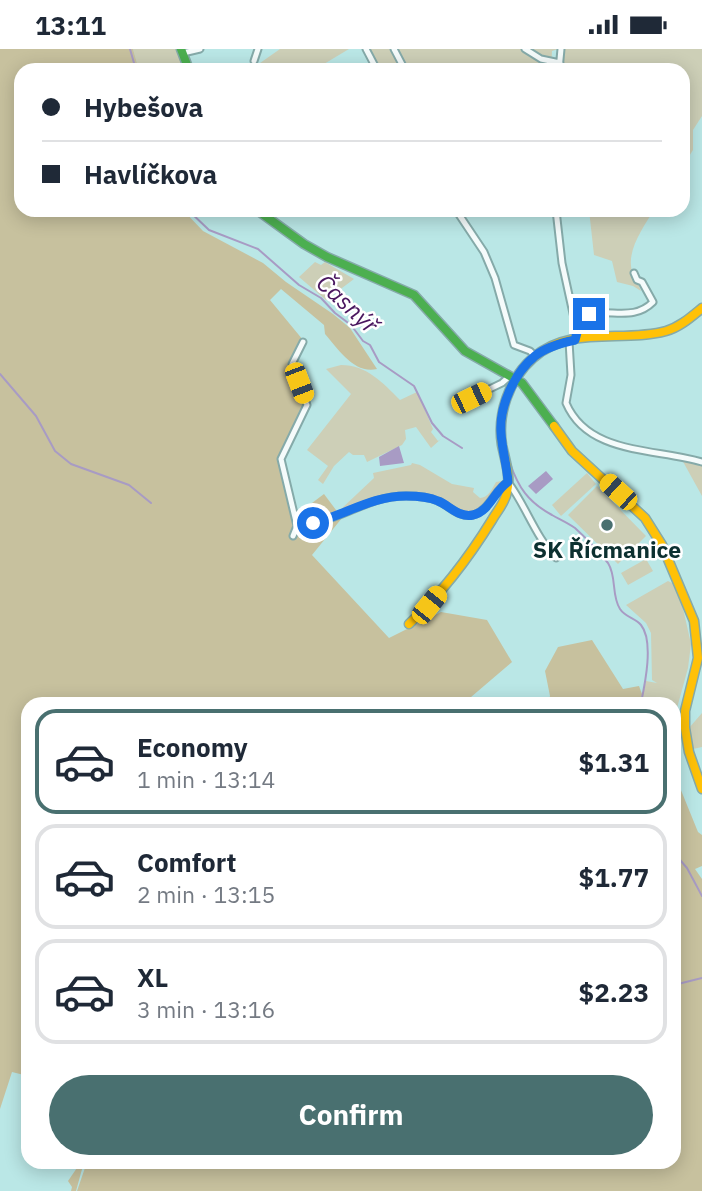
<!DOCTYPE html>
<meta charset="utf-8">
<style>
body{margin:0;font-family:"IBM Plex Sans",sans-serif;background:#f6f6f7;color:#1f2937;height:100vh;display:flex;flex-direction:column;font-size:26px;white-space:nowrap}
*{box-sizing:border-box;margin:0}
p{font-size:23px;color:#747a83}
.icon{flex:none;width:38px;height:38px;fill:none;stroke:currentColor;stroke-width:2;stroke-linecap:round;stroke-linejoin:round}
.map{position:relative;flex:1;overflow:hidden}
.drawer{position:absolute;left:21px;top:648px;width:660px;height:472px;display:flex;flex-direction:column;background:#fff;border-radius:21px;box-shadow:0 4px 18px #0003}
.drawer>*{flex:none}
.banner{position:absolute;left:14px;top:14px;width:676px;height:154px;border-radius:21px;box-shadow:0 4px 18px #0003;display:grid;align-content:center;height:154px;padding:0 28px;background:#fff}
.end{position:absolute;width:32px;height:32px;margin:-16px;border:9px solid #1a73e8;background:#fff;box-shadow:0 0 0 4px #fff}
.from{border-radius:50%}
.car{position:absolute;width:21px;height:42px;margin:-21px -10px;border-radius:9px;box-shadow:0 0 5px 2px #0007;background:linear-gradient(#f5c518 24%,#345 0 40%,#f5c518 0 76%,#345 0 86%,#f5c518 0)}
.banner b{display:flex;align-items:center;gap:24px;height:66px;font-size:26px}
.banner b+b{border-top:2px solid #e0e1e3}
.banner i{width:18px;height:18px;background:#1f2937}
ul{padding:12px 0 0;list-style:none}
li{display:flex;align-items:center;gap:21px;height:105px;margin:0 14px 10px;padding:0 14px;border:4px solid #e0e1e3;border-radius:21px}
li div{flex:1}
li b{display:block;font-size:26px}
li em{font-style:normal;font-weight:700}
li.on{border-color:#497070}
li>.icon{width:63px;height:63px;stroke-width:1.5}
.action{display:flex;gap:14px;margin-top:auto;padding:14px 28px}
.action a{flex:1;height:80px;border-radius:42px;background:#497070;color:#fff;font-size:28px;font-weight:700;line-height:80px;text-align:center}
.status{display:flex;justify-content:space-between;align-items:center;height:49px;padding:0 35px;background:#fff;direction:ltr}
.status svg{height:19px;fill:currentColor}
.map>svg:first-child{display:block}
</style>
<div class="status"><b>13:11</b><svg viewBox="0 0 49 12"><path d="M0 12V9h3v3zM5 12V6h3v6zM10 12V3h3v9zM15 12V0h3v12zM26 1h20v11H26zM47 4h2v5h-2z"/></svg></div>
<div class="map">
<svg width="702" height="1142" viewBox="0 0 702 1142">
<rect width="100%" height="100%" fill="#bae7e6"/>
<!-- green -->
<path fill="#cdcfb7" d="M133,0H177L184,21H139Z
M280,0H349L314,21H250Z
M370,0H558L552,2L551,20L556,21H381Z
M563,0H702V67L693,81V101L683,117L682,21H583L582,16L563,20Z
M589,161H654C644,177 626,202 632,222C634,229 639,236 641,242L633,237L617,233L612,212L594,206Z
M315,213L321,216L325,213L354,230L326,251L299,228Z
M341,316C367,316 383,334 400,351L417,343L433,380L431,383L438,392L441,390L431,399L416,378L405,381L406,390L402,396L367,413L364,406H353L349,403L334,417L323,435L318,431L328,417L307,401L351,345L326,320Z
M681,409L702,415V447Z
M412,414L420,416L452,435L474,439L473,443L480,449C488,449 492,440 496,433L502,432C492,446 485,461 468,464C452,461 437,451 421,446C395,438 364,452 340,461L374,429L373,424L411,416Z
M587,424L596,435L561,467L552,456Z
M597,437L646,487L618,515L568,466Z
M646,510L653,522L628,536L621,524Z
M668,532L672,534L682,555L691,595L688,619L677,659L678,686L674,688V654H641L646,632L657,634L652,631L651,584L646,574L626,556Z
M702,664V698L693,700L689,679Z"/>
<!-- forest -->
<path fill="#c7c19e" d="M0,0H133L139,21H21V161H183L203,182L263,214L286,233L333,265L350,279L377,320C354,325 339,301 325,285L324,276L281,240L270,251L303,291L290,314L304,355L278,411L292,469L324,445L342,469L312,506L389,589L441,563L487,571L512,613L464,654H28V1027L12,1023L0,1060Z
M592,591L623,640L639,637L642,645L641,654H548L550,647L545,622L558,598Z
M674,724L698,783L702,786V817L695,820L702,830V1142H77L87,1113H674Z
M81,1113H84L76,1142H71L72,1138L68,1132Z"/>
<!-- water -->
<path fill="#a89bc4" d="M399,397L404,414L380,417L379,408Z
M546,422L553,430L536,445L528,437Z"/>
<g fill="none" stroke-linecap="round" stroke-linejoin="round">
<!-- stream -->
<path stroke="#a89bc4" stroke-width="2" d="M130,0L136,21
M188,161L209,181L258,200L299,236L321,249L335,264L351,276L363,292L370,296L379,313L414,337L432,374L443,387L462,399
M0,325L36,367L55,402L71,415L129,436L151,454
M510,414C518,438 528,453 552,466C559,470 568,474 575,479C586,489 599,503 608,514C617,528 611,546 620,560C625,568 635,569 641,576C654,592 645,635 641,654
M674,804L687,819L702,847
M674,936L702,929"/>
<!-- street casing -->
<g stroke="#85aaa9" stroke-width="9">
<path id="street" d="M366,0L377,21
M394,0L405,21
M525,0L541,10L560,14
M183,4L200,0
M254,12L258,0
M559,21L561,0
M456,161L484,203L495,229L514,296L530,302L535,307
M556,161L562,214L574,269L579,276
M575,291L579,276L589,265C612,260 634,272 653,253L642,233L637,231L634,224
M569,292L571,326L566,354C588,406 655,399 702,413
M471,349L502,334L510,327
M297,477L281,410L307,356L292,315L303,293
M293,487L297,477C307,475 319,474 329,470C356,461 376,447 406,447C416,447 429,448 438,452C450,457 458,469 473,466C489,462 494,441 508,433C526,457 535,487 556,509"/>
</g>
<!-- fast casing -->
<g stroke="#85aaa9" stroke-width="11">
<path id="fast" d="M181,0L189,21
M257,161L304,195L327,208L414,246L465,302L522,334L554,377"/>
</g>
<!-- slow casing -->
<g stroke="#85aaa9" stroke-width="11">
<path id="slow" d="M554,377L572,402L645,469L662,496L694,572L698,609L685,662V679L689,703L702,740
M409,575C443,543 468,510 492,471C497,462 505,454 507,443C511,427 505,411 502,396C497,365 509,330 533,309C570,276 623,294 666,282C680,278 691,268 702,259"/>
</g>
<!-- street -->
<use href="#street" stroke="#f5fbfb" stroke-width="5"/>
<!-- fast -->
<use href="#fast" stroke="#4caf50" stroke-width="8"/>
<!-- slow -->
<use href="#slow" stroke="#ffc107" stroke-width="8"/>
</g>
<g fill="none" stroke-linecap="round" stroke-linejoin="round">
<!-- route -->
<path stroke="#1a73e8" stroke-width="9" d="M313,474C345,466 372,447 406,447C416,447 429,448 438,452C450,457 459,469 473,466C490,462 494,442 508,433C507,416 502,401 501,384C499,358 514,324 535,307C546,298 561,294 575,291L579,276L589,265"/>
</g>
<!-- markers -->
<circle fill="#497070" stroke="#fff" stroke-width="2.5" cx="607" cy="476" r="7"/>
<g text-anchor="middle" stroke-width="5" stroke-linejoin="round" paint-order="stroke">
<!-- poi labels -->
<g font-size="23" font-weight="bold" fill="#0c3030" stroke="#fff">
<text x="607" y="509">SK Řícmanice</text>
</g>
<!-- water labels -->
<g font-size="24" font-style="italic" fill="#49165f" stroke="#fff">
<text transform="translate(347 255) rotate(43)" y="8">Časnýř</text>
</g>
</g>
</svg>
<i class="end from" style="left:313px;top:474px"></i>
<i class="end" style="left:589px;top:265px"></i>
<i class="car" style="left:299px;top:334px;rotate:159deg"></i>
<i class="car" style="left:471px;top:349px;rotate:64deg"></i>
<i class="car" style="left:618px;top:443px;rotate:312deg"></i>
<i class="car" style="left:429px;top:556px;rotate:39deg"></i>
<div class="banner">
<b><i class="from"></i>Hybešova</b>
<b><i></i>Havlíčkova</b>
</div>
<section class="drawer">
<ul>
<li class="on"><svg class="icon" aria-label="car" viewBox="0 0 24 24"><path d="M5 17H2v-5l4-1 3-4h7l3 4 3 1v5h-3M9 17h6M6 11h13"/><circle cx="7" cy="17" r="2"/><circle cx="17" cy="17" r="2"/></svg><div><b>Economy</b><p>1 min · 13:14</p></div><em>$1.31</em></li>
<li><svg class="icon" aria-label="car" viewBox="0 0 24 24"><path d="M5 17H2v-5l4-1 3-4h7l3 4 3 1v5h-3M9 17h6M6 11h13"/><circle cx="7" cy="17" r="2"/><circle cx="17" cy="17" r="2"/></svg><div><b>Comfort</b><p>2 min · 13:15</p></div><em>$1.77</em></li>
<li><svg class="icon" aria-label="car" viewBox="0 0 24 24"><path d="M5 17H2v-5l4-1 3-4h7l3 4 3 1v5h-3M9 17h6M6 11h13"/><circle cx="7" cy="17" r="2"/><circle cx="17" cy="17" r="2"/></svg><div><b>XL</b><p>3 min · 13:16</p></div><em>$2.23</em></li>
</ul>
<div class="action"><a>Confirm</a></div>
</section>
</div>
